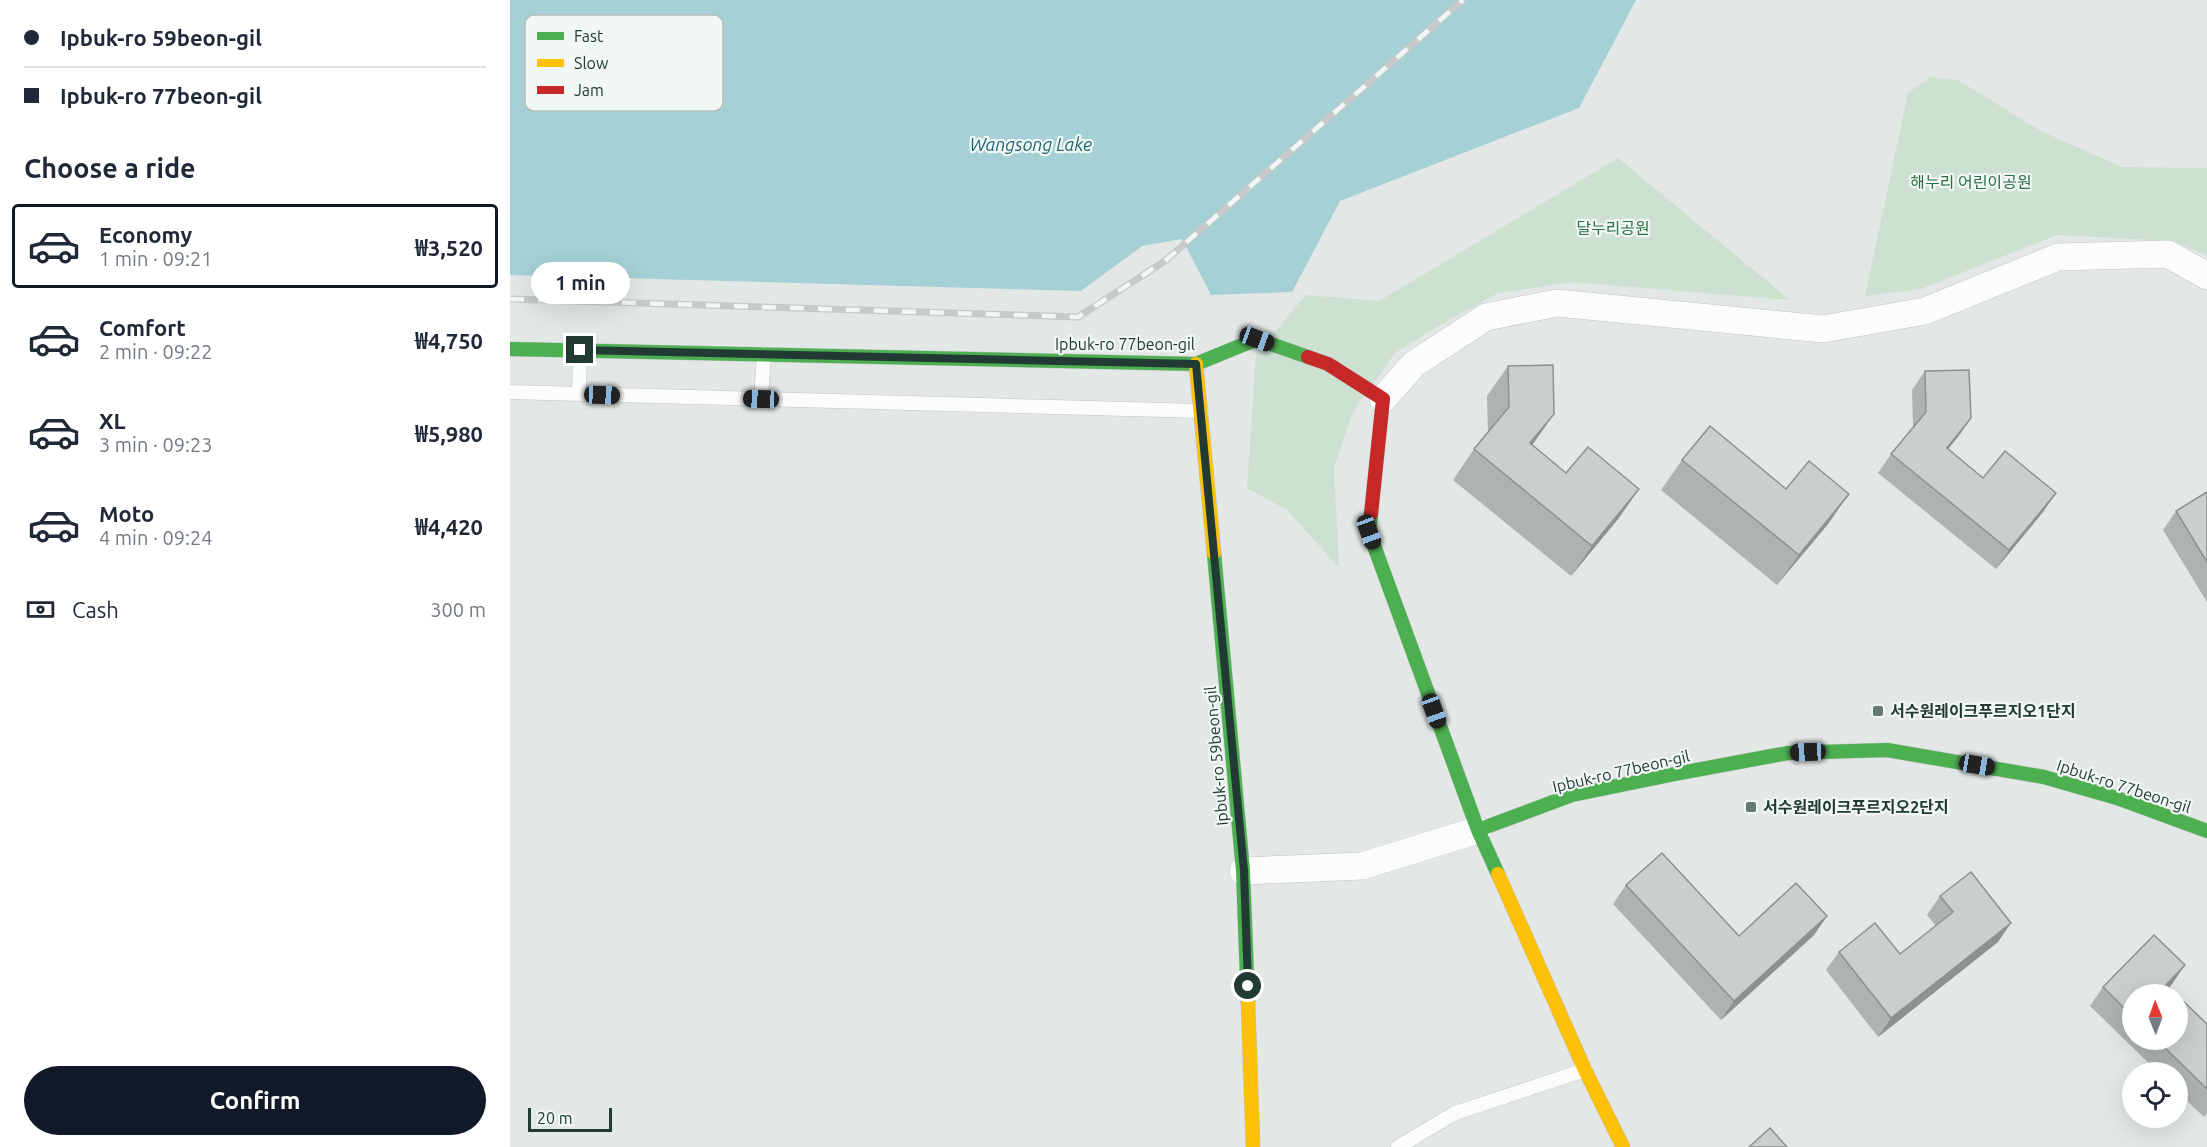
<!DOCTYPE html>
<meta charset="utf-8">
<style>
body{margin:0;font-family:Ubuntu,"Noto Sans KR",sans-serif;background:#f6f6f7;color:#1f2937;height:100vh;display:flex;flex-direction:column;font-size:22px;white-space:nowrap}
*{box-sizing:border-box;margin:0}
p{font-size:20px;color:#747a83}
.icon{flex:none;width:33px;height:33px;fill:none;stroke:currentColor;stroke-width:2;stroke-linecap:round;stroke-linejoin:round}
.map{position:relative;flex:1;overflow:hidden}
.panel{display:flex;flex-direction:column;background:#fff;width:510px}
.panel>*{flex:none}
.guide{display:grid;align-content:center;height:132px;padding:0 24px;background:#fff}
.needle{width:39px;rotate:359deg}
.fabs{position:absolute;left:1612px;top:984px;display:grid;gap:12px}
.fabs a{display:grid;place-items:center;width:66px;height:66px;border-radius:50%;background:#fff;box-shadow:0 6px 24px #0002;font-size:30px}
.scale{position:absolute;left:18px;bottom:15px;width:84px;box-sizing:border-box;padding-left:6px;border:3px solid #213b34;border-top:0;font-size:16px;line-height:21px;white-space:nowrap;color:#213b34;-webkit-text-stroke:4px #f1f7f4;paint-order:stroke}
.end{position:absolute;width:27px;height:27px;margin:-14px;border:8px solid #213b34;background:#fff;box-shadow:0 0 0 3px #fff}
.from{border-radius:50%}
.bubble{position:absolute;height:42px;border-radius:21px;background:#fff;box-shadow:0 6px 24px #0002;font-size:20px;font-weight:700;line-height:42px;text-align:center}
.car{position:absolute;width:18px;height:36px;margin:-18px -9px;border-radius:8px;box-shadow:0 0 4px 2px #0007;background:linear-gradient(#222 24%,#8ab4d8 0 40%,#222 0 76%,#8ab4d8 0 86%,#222 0)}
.guide b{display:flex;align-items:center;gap:21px;height:57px;font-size:22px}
.guide b+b{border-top:2px solid #e0e1e3}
.guide i{width:15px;height:15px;background:#1f2937}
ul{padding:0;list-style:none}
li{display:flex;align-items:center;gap:18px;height:84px;margin:0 12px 9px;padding:0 12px;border:3px solid transparent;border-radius:6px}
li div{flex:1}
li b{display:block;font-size:22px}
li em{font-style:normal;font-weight:700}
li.on{border-color:#111827}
li>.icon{width:54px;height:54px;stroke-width:1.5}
h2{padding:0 24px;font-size:27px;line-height:72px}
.pay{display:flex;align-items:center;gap:15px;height:66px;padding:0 24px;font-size:22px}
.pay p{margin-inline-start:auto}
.primary-button{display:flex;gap:12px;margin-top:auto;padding:12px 24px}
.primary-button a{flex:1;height:69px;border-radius:36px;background:#111827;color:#fff;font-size:24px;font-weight:700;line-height:69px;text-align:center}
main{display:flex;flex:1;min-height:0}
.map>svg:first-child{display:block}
</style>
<main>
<section class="panel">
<div class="guide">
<b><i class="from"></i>Ipbuk-ro 59beon-gil</b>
<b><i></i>Ipbuk-ro 77beon-gil</b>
</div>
<h2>Choose a ride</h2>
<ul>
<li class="on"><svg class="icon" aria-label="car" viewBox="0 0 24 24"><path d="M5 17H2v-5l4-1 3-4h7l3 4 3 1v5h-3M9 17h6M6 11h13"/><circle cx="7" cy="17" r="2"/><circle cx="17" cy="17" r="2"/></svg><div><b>Economy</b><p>1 min · 09:21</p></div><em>₩3,520</em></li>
<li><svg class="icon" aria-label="car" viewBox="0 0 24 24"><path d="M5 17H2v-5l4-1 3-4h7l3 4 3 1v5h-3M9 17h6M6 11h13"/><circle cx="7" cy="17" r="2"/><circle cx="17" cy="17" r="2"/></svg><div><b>Comfort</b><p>2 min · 09:22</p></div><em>₩4,750</em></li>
<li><svg class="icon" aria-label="car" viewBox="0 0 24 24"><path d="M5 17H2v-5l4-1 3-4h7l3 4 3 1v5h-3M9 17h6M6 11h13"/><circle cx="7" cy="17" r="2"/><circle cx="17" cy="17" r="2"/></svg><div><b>XL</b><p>3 min · 09:23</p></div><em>₩5,980</em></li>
<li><svg class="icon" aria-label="car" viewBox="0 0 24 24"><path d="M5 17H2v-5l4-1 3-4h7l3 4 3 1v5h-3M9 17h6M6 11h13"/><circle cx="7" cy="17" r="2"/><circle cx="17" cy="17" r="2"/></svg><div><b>Moto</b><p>4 min · 09:24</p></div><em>₩4,420</em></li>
</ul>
<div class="pay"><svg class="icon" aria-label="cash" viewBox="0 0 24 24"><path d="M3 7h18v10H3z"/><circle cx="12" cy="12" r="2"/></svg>Cash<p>300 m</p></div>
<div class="primary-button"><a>Confirm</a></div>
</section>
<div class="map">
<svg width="1697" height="1147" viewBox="0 0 1697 1147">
<rect width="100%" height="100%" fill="#e3e8e6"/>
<!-- green -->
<path fill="#cce1d2" d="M1420,77L1448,80L1531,131L1612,167L1697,168V256L1664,241L1547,235L1411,289L1355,296L1398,93Z
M1108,158L1280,300L1062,282L988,293L930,325L885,353L843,412L824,468L829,568L777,510L737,488L746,354L796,295L869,301Z"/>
<!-- water -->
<path fill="#a4d0d6" d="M0,0H1126L1069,108L830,201L782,292L701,295L672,239L632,246L571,291L0,275Z"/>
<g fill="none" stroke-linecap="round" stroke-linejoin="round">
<!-- lane casing -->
<g stroke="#c0c5c3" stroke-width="15">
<path id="lane" d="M0,392L691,411
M69,394L70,350
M251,399L254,354
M888,1147L945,1113L1075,1070"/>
</g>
<!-- street casing -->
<g stroke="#c0c5c3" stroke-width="28">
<path id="street" d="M873,399L904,364L976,317L1047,303L1313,329L1415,311L1548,257L1658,254L1697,276
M733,871L852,866L968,830"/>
</g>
<!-- fast casing -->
<g stroke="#bec6c3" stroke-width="15">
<path id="fast" d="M0,349L686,364L747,339L798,357
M861,514L859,532L968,830L988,874
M704,553L733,871L738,1003
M968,830L1062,795L1165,774L1278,753L1377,750L1534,777L1607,798L1697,831"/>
</g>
<!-- slow casing -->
<g stroke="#bec6c3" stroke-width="15">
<path id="slow" d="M686,364L704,553
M988,874L1075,1070L1113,1147
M738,1003L743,1147"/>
</g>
<!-- jam casing -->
<g stroke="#bec6c3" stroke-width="15">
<path id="jam" d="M798,357L818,364L873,399L861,514"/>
</g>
<!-- lane -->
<use href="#lane" stroke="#fbfcfb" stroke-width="14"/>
<!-- street -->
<use href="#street" stroke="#fbfcfb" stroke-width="27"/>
<!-- fast -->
<use href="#fast" stroke="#4caf50" stroke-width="14"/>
<!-- slow -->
<use href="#slow" stroke="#ffc107" stroke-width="14"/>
<!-- jam -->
<use href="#jam" stroke="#c62828" stroke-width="14"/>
<!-- rail casing -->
<g stroke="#c6cac9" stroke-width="7">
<path id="rail" d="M0,299L568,317L655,261L953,0"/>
</g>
<!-- rail -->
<use href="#rail" stroke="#f1f7f4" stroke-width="4.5" stroke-dasharray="14" stroke-linecap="butt"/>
</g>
<!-- wall -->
<path fill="#aeb2b0" d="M998,366L1022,445L1056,473L1129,489L1108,519L1061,576L943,480L964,449L978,433L977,396Z
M1415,371L1461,418L1438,449L1473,478L1546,493L1533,512L1486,569L1368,473L1381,454L1403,428L1402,390Z
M1172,460L1318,524L1267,585L1151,490Z
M1697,492V602L1653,530L1666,511Z
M1116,885L1229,936L1317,916L1304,935L1211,1020L1103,904Z
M1430,896L1488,942L1368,1037L1316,970L1329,952L1390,954L1426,926L1417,915Z
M1675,965L1659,988L1623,994V1040H1668L1697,1024V1113L1694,1117L1668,1092V1072H1648L1580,1006L1593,987Z"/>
<!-- shaded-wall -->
<path fill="#8d9190" d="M1044,414L1023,444L999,473L1020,443Z
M1461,418L1448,437L1424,466L1437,448Z
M1129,489L1108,519L1061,576L1082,546Z
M1546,493L1533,512L1486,569L1499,550Z
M1339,494L1318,524L1267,585L1289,555Z
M1317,916L1304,935L1211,1020L1224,1001Z
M1501,923L1488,942L1368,1037L1381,1018Z
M1675,965L1662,984L1652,994L1656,985Z"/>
<!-- building -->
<path fill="#cacfcd" stroke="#8d9190" stroke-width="1.5" d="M1043,365L1044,414L1020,443L1056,473L1078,447L1129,489L1082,546L964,449L999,407L998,366Z
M1459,370L1461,418L1437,448L1473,478L1495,451L1546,493L1499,550L1381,454L1416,412L1415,371Z
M1200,426L1276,489L1299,461L1339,494L1289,555L1172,460Z
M1697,492V562L1666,511Z
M1152,853L1229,936L1286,883L1317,916L1224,1001L1116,885Z
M1461,872L1501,923L1381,1018L1329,952L1365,923L1390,954L1443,912L1430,896Z
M1644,935L1675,965L1656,985L1666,994H1623V1017L1593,987Z
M1668,996L1697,1024V1089L1647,1040H1668Z
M1260,1128L1277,1147H1239Z"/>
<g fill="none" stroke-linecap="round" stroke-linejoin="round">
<!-- route -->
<path stroke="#213b34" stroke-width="8" d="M70,350L686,364L734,871L738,986"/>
</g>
<!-- markers -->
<g fill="#657872" stroke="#f1f7f4" stroke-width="2">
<rect x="1362" y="705" width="12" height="12" rx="3"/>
<rect x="1235" y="801" width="12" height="12" rx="3"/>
</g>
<g text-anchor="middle" stroke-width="4.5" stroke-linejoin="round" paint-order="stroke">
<!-- park labels -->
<g font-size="16" fill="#2c7046" stroke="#f1f7f4">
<text x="1461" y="188">해누리 어린이공원</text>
<text x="1103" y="234">달누리공원</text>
</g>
<!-- street labels -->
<g font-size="16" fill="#213b34" stroke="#f1f7f4">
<text x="615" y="350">Ipbuk-ro 77beon-gil</text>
<text transform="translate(706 756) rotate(-95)" y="6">Ipbuk-ro 59beon-gil</text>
<text transform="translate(1111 771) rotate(-13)" y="6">Ipbuk-ro 77beon-gil</text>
<text transform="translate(1614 786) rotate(18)" y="6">Ipbuk-ro 77beon-gil</text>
</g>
<!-- poi labels -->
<g font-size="16" font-weight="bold" fill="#213b34" stroke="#f1f7f4" text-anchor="start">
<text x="1380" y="717">서수원레이크푸르지오1단지</text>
<text x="1253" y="813">서수원레이크푸르지오2단지</text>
</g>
<!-- water labels -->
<g font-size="18" font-style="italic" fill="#1d6775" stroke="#f1f7f4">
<text x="521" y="151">Wangsong Lake</text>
</g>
</g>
<!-- legend -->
<rect x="15" y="15" width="198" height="96" rx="9" fill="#f1f7f4" stroke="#b3bfba" stroke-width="1.5"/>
<rect x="27" y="32" width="27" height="8" fill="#4caf50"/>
<rect x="27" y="59" width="27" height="8" fill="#ffc107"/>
<rect x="27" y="86" width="27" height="8" fill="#c62828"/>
<g font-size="16" fill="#213b34">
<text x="64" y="42">Fast</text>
<text x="64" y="69">Slow</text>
<text x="64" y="96">Jam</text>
</g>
</svg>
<div class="fabs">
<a><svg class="needle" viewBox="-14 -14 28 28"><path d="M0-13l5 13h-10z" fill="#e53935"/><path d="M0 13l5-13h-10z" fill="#747a83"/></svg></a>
<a><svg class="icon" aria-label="locate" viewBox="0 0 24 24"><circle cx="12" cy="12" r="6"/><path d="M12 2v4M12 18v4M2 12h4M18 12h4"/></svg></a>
</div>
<div class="scale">20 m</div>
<i class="end from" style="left:738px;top:986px"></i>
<i class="end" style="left:70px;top:350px"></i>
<div class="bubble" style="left:21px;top:262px;width:99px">1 min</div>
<i class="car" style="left:747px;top:339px;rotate:110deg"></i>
<i class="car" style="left:92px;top:395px;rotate:92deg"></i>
<i class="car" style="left:251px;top:399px;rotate:272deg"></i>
<i class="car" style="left:859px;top:532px;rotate:160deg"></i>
<i class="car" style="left:924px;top:711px;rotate:160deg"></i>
<i class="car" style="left:1298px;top:752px;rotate:268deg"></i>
<i class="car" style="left:1467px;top:765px;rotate:100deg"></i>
</div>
</main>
